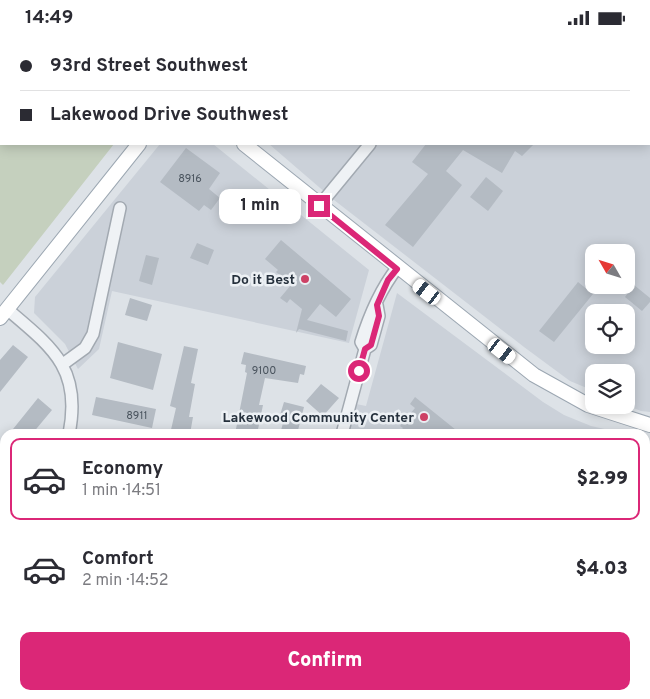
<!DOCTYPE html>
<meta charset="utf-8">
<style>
body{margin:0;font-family:Overpass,sans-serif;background:#f7f7f7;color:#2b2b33;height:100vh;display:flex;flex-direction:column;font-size:19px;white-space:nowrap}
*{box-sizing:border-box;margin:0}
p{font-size:16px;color:#7c7c81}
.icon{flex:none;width:28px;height:28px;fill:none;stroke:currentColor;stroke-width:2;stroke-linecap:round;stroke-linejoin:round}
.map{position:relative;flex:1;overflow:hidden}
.side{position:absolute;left:0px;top:394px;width:650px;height:271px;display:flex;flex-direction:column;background:#fff;border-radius:15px 15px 0 0;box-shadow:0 2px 12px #0003}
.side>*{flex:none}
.top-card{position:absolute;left:0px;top:0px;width:650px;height:110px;box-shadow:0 2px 12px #0003;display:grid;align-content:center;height:110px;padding:0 20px;background:#fff}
.needle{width:32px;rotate:309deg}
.fabs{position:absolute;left:585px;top:209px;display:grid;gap:10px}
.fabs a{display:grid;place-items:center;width:50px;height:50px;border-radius:10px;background:#fff;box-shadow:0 2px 12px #0003;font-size:25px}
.end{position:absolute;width:22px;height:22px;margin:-11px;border:6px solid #db2777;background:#fff;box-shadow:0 0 0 2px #fff}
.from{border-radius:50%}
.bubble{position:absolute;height:35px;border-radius:10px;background:#fff;box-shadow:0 2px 12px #0003;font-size:16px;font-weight:800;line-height:35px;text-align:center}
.car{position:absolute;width:15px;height:30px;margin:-15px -8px;border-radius:6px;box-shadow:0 0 4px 1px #0007;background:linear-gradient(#fff 24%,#345 0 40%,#fff 0 76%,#345 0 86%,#fff 0)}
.top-card b{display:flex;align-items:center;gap:18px;height:48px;font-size:19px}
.top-card b+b{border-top:1px solid #e1e1e2}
.top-card i{width:12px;height:12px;background:#2b2b33}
ul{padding:9px 0 0;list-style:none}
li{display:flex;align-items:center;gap:15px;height:82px;margin:0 10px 8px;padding:0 10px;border:2px solid transparent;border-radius:10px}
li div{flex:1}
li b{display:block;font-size:19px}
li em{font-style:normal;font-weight:800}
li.active{border-color:#db2777}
li>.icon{width:45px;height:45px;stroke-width:1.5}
.action{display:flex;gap:10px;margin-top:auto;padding:10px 20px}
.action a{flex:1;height:58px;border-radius:10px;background:#db2777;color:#fff;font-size:20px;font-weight:800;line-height:58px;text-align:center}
.status{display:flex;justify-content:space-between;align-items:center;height:35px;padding:0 25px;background:#fff;direction:ltr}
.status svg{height:14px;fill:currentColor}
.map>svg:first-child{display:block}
</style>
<div class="status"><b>14:49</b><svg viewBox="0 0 49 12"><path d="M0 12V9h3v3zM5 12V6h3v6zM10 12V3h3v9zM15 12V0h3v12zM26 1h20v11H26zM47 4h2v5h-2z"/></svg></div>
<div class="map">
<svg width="650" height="664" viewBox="0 0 650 664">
<rect width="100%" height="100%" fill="#dde2e7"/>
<!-- built -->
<path fill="#cbd1d9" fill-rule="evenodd" d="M251,0H650V377L641,376L626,370V338H594V356L570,346L524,312L334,165L269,109H649V1ZM594,218H626V250H594ZM594,278H626V310H594Z
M160,109H213L369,235L349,308L112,256L99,314L78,334L65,309L34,278L35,262Z
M397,258L543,367L564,380L591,391L627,399H348L356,369L366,371Z"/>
<!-- green -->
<path fill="#c5d0be" d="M0,0L81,1H1V109H114L3,250L0,247Z
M650,408V664H324V660H645V410Z"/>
<!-- building -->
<path fill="#b4bbc3" d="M426,109H534L522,121L515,116L502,138L463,115L446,136L462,150L413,212L385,190L428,139L412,127Z
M186,113L220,138L209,154L220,163L211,175L204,170L199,176L160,147Z
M486,142L503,156L488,176L470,162Z
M281,205L351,264L336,282L320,269L307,285L348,296L346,306L299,294L296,298L302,274L290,264L287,268L280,263L291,250L276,237L278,235L265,224Z
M197,208L214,215L208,230L190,223Z
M146,220L159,223L152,250L139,246Z
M578,247L593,259L554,307L539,296Z
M634,250L650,263V267L642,276L625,262Z
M130,263L152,270L147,286L125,280Z
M118,307L162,319L153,355L110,343Z
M13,310L28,322L0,357V325Z
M184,311L198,314L191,348L195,349L189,382H193L190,399H170L176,373L170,371Z
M244,317L306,331L304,340L300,339L298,348L265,343L259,370H263L257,399H235L247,338L245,337L246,330L241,329Z
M321,349L339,363L323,381L306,366Z
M96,362L156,374L152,393L92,380Z
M415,362L461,399H398L403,393L400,391L415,373L410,369Z
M38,363L52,375L32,399H9Z
M284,367L304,372L297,399H280L285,381L280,380Z"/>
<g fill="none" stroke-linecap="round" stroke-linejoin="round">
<!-- minor casing -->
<g stroke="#a2a9b1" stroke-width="14">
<path id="minor" d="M456,1L457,0
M319,171L370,109
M7,274C53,313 82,334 69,399
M365,314L361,307C369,281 380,255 397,233
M63,329L85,313L93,299L120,173
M342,399L365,314L371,310L379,281L377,270
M14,664L15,660
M270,664L271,660"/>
</g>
<!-- major casing -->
<g stroke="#9ca7b2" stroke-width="16">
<path id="major" d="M107,0L109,1
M227,1L228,0
M244,109L534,340L588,370L650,390
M0,283L139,109"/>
</g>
<!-- minor -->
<use href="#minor" stroke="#eff2f5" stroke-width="11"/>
<!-- major -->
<use href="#major" stroke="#fff" stroke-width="14"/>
</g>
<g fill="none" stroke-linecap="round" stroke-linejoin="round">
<!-- route -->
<path stroke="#db2777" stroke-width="6" d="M319,171L397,234L388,245L377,270L379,281L371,310L365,314L359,336"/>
</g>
<!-- markers -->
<g fill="#cd4165" stroke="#ecf0f4" stroke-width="2">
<circle cx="305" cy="244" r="5"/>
<circle cx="424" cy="382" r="5"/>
</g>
<g text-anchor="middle" stroke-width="5" stroke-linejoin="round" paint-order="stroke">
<!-- number labels -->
<g font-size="11" fill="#4a545e">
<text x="190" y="147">8916</text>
<text x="264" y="339">9100</text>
<text x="137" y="384">8911</text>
</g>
<!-- poi labels -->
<g font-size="14" font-weight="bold" fill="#26313d" stroke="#ecf0f4" text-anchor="end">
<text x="295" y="249">Do it Best</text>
<text x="414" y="387">Lakewood Community Center</text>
</g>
</g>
</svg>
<div class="fabs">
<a><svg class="needle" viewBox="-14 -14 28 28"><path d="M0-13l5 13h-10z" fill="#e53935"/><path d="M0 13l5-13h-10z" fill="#7c7c81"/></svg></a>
<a><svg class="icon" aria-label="locate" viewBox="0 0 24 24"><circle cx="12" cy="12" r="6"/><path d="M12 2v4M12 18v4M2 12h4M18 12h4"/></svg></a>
<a><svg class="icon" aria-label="layers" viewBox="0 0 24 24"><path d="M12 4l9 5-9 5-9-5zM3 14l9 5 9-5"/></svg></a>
</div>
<i class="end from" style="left:359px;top:336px"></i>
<i class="end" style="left:319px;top:171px"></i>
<div class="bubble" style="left:219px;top:154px;width:82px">1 min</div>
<i class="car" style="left:427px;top:257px;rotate:308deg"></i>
<i class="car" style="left:502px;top:316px;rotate:128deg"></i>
<div class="top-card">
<b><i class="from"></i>93rd Street Southwest</b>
<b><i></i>Lakewood Drive Southwest</b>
</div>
<section class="side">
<ul>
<li class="active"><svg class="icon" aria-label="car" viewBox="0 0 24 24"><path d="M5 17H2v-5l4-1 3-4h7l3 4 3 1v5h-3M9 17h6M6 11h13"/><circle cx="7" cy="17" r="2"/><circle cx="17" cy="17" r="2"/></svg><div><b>Economy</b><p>1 min · 14:51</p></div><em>$2.99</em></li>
<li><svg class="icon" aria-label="car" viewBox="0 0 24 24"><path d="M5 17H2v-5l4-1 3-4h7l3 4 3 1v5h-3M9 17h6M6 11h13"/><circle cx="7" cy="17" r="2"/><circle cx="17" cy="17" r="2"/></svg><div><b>Comfort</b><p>2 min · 14:52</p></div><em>$4.03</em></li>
</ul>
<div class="action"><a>Confirm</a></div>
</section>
</div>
